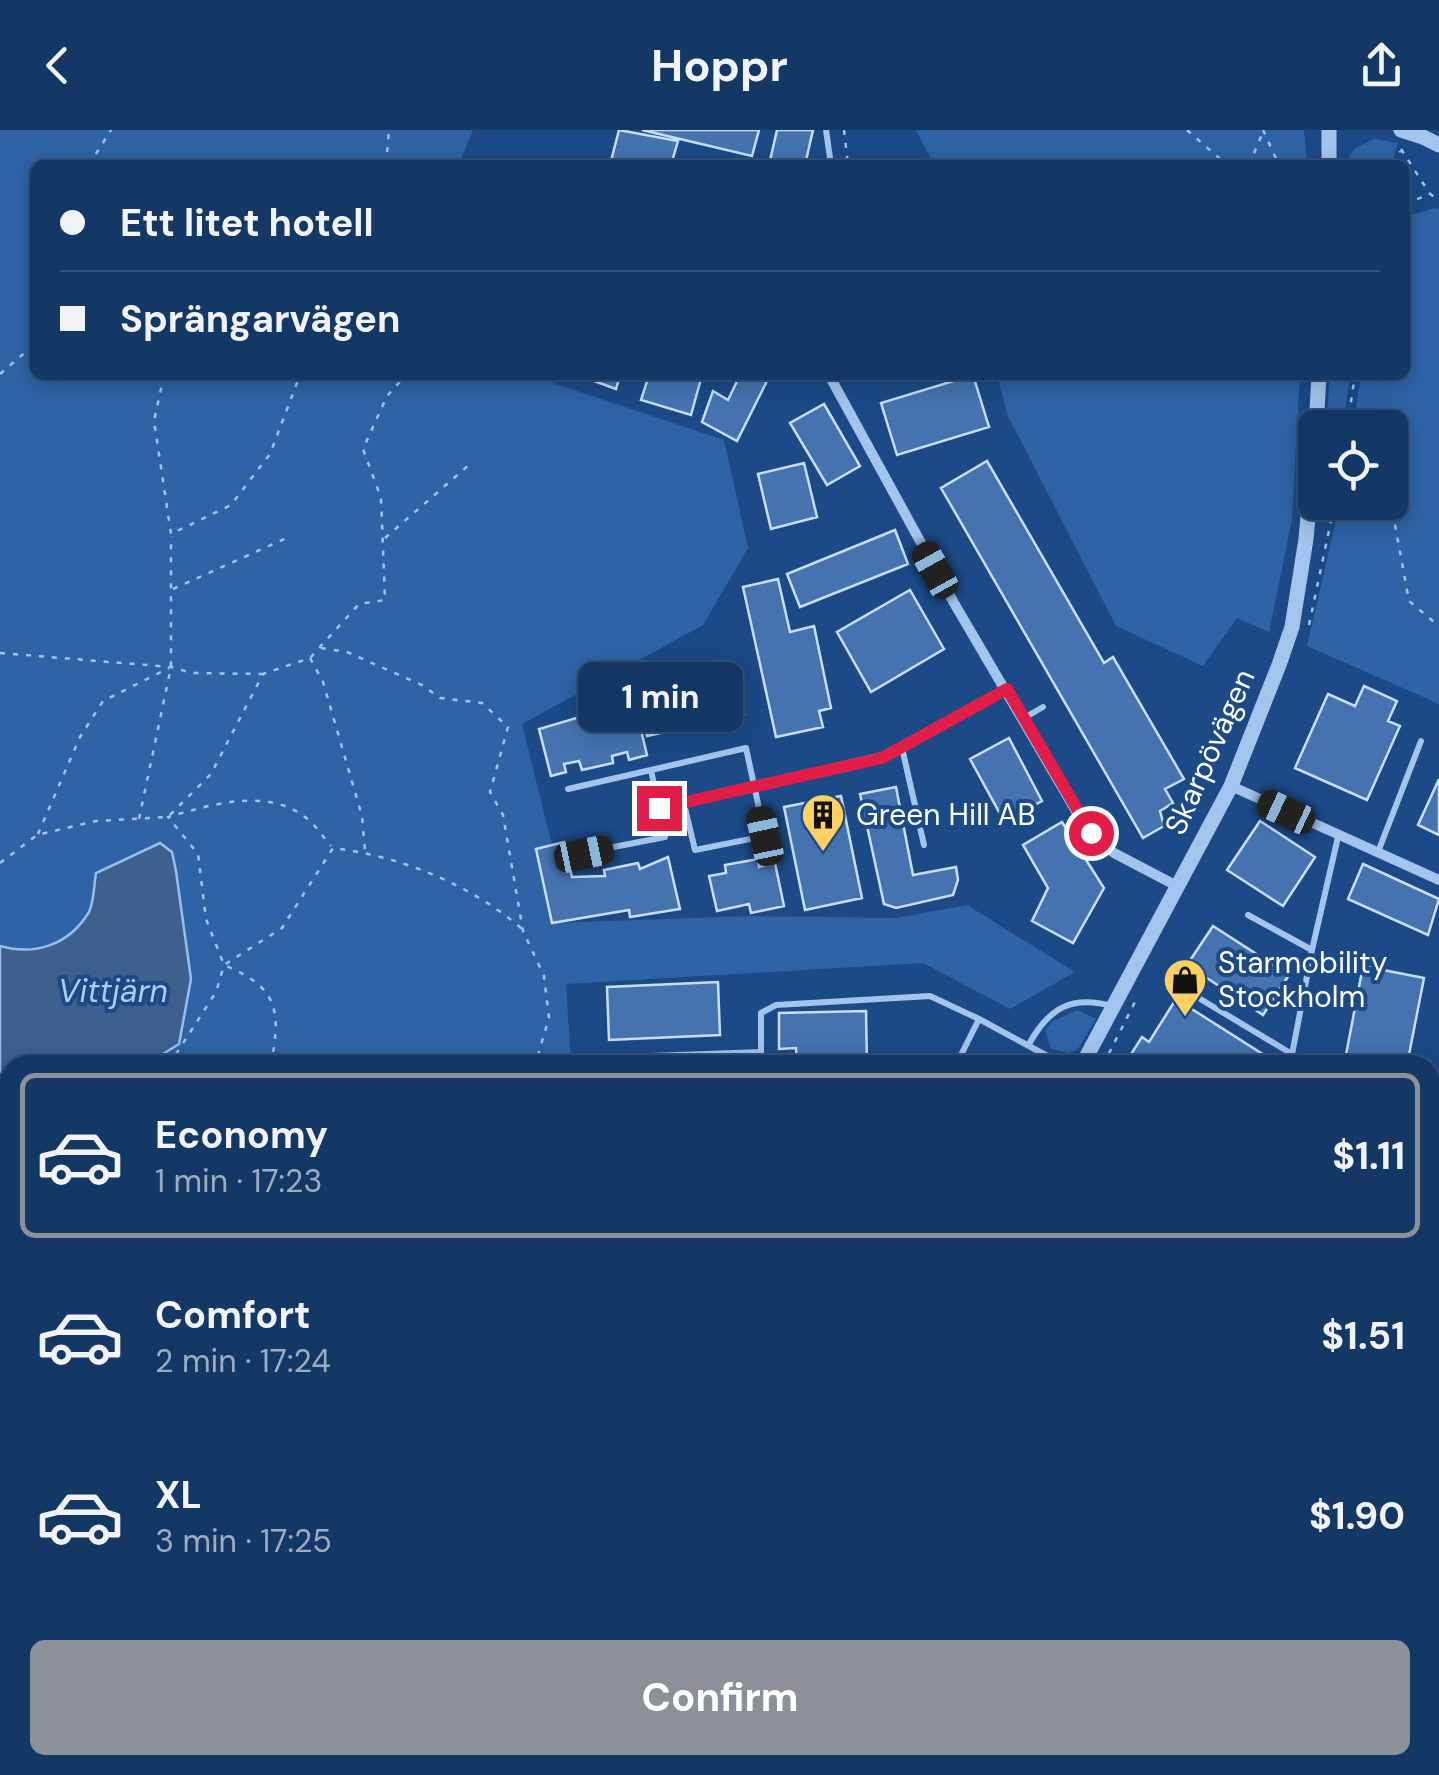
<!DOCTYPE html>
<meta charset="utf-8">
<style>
body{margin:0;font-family:"DM Sans",sans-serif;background:#1d3f6b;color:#f1f3f6;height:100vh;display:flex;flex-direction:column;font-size:38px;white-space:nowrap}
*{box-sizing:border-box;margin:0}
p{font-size:32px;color:#9dacbf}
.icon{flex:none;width:55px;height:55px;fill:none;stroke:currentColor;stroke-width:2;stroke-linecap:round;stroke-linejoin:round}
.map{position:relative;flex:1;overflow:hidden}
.details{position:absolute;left:0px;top:925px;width:1440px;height:720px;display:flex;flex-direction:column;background:#143865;border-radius:30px 30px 0 0;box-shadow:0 5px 25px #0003,0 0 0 2px #335279}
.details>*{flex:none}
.hud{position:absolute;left:30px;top:30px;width:1380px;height:220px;border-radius:15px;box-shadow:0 5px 25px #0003,0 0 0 2px #335279;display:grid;align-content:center;height:220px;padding:0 30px;background:#143865}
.controls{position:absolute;left:1298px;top:280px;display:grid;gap:20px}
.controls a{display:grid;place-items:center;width:110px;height:110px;border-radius:15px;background:#143865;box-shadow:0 5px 25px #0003,0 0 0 2px #335279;font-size:50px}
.end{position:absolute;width:45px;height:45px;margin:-22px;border:12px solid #e11d48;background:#fff;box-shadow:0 0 0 5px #fff}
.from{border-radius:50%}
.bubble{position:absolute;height:70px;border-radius:15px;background:#143865;box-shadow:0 5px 25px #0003,0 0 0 2px #335279;font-size:32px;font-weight:700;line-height:70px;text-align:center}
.car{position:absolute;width:30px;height:60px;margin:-30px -15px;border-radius:12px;box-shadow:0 0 8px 2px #0007;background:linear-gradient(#222 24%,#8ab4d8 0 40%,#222 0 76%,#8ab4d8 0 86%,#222 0)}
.hud b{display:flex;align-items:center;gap:35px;height:95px;font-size:38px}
.hud b+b{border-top:2px solid #335279}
.hud i{width:25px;height:25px;background:#f1f3f6}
ul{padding:18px 0 0;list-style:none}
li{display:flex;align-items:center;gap:30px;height:165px;margin:0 20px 15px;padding:0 10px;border:5px solid transparent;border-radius:15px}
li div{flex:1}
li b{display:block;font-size:38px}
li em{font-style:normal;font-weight:700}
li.selected{border-color:#8c9099}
li>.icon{width:90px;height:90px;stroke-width:1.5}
.primary-button{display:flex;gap:20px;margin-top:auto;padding:20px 30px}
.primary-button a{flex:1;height:115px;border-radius:15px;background:#8c9099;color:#fff;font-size:40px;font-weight:700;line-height:115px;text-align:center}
header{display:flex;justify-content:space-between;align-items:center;height:130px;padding:0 30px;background:#143865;font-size:45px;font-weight:700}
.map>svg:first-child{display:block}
</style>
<header><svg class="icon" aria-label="back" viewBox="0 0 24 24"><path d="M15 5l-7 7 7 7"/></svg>Hoppr<svg class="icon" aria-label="share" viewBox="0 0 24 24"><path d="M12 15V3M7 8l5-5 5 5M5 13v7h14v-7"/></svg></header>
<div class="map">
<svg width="1439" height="1645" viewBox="0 0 1439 1645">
<rect width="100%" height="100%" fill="#1b4a87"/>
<!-- green -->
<path fill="#2e63a5" d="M0,0H473L459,35H35V245H529L724,310L748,418L703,495L522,594L552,715L536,719L552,793L750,786L896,788L967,775L1075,842L1010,879L923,833L566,854L571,935H145L164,927L180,791L171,722L160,713L96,743C94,754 94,772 89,782C69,815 35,826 0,816Z
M916,0H1304L1307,35H934Z
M1374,9L1398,13L1391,35H1344L1354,19Z
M1434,78L1439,79V574L1307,516L1340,373L1390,372V298L1353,297L1361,245H1405V87Z
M997,245H1300L1292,389L1269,502L1237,488L1203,536L1116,496L1008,286Z
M1330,245H1350L1343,297H1326Z
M1077,880L1096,889L1078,919L1069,923L1051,919L1045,900L1053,891Z
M10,1005V1635H431V1645H0V1007Z
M1430,1239L1439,1241V1645H1373L1374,1635H1430Z"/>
<!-- water -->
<path fill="#3e608d" stroke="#96beee" stroke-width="2.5" d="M160,713L172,722L176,741L191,849L179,914L145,935H10V1005L0,1007V816C35,826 69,815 89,782C94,772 94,754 96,743Z"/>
<!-- building -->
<path fill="#4473b0" stroke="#c8def9" stroke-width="2.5" d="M619,0L678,11L671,35L611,31Z
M642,0H759L752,26Z
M777,0H813L805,35H769Z
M578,245H620L616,259Z
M649,245H702L691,285L641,270Z
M740,245H770L737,311L702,292L713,261L728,270Z
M973,245L989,297L897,325L881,273Z
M824,274L860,336L827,355L790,293Z
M987,331L1104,533L1113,527L1184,649L1165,659L1173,673L1160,681L1164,696L1143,708L941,358Z
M804,333L817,387L771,399L758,344Z
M895,400L908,434L800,477L787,444Z
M778,449L790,502L814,496L831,578L819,581L823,597L776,607L743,457Z
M910,460L944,519L871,562L837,502Z
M733,533L744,584L727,588L725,581L710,584L712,592L678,600L676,592L663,595L665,602L647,606L637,560Z
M1364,556L1397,571L1388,591L1400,596L1367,670L1295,638L1328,564L1355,576Z
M634,571L647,625L629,630L627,622L612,626L613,633L582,640L579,631L564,634L566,642L551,646L539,599Z
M1009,608L1042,671L1004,691L970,629Z
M1439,649V705L1418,695Z
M896,657L913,745L956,737L958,750L953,765L896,778L884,774L860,664Z
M841,666L862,768L805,780L784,677Z
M1260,691L1315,727L1283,776L1227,740Z
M1062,692L1104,758L1073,813L1032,791L1048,758L1023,715Z
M564,712L572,747L605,746L604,740L638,733L640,739L668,727L680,779L630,787L629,780L552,793L536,719Z
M758,729L759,737L775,733L784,776L751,783L749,774L717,781L709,746L726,743L725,735Z
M1363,734L1439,769L1428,805L1348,769Z
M1213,796L1289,845L1263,885L1187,835Z
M1363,836L1424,848L1407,935H1344Z
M718,852L720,905L609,910L607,857Z
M1176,869L1272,930L1268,935H1192L1178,926L1172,935H1124L1142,907L1149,912Z
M866,881L867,935H797L796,918L779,919V883Z
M1437,1020H1439V1131L1430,1129V1056Z
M449,1635H569V1637L449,1639Z
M692,1635H763L759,1645H716Z"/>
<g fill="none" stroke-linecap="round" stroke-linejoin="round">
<!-- path -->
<path stroke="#a3c4ec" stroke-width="2.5" stroke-dasharray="5 8" stroke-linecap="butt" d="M844,0L848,35
M1187,0L1227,35
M1263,0L1279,35
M1401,19L1430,64
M89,35L111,0
M386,35L389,0
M1249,35L1263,2
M1396,35L1400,21
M1405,74L1430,64L1439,70
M0,244L35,214
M164,245L154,291L171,404L231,375L270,324L300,245
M1347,298L1355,245
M1384,372L1393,384L1409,471L1439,496
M385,408L470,334
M173,459L291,406
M1309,495L1335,372
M321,518L347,522L422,555L440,568L482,573L508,597L490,662L503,685L523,801L544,846L549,888L535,935
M0,523L171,537L192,543L262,544
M310,528L323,552L362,686L365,721
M139,689L171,537V406
M38,704L80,607L103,571L169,538
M0,733L37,705L96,691L168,687L211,644L263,544L310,528L359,474L385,470L381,368L363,319L387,266L406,245
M169,935L216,862L224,835L282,798L333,718C400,726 472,755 522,799
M271,935C281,880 279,858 224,835L206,789L198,724L168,687C210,675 266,657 305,687C315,694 323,707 331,716
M1103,935L1136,870
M0,1132L10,1119
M0,1244L10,1241
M0,1479L10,1475
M146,1635L148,1645
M232,1635L233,1645
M305,1645L310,1635"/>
<!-- service -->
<path stroke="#a3c4ec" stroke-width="6" d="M826,0L831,35
M1024,588L1043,577
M902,618L924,715
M651,640L746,618L765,706L695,720L684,674
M568,659L651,640L665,707L583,723
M1378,722L1421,611
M1248,785L1312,820L1338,707
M1187,861L1292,924
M1029,914C1049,878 1071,865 1112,876
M607,935L622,927L761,922V883L776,875L930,866L979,889
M956,935L979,889L1064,935
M1290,935L1312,820
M1430,1000L1439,958"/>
<!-- minor -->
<path stroke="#a3c4ec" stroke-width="10" d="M829,245L954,473L1083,693L1114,723L1177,756
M1231,656L1439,750
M659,678L883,627L1007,559
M606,1635V1645"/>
<!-- tertiary -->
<path stroke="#a3c4ec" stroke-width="15" d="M1329,0V35
M1423,7L1439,15
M1316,298L1319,245
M1082,935L1231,656L1279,535L1292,497L1306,409L1315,308
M971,1645L972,1635"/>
<!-- tertiary-bridge -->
<path stroke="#a3c4ec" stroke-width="15" d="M1401,0L1423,7"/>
</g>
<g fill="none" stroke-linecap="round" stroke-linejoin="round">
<!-- route -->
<path stroke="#e11d48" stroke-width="12" d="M659,678L882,628L1007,559L1091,703"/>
</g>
<!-- icons -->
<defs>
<g id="building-pin" transform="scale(2.25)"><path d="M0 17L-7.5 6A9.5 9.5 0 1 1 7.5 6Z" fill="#fdd05f" stroke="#1b4a87"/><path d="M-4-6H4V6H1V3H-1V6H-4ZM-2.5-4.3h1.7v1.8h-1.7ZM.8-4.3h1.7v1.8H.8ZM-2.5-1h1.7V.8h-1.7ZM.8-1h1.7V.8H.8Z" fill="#111"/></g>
<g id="shop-pin" transform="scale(2.25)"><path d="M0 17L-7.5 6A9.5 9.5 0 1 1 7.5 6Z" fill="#fdd05f" stroke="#1b4a87"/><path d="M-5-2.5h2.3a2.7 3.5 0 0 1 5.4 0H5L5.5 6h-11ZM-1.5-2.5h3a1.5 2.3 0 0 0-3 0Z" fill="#111"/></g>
</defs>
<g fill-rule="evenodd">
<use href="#building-pin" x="823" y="685"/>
<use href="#shop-pin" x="1185" y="850"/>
</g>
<g text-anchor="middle" stroke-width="8" stroke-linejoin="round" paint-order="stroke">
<!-- street labels -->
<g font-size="30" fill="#fff" stroke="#1b4a87">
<text transform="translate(1210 622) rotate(-66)" y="10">Skarpövägen</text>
</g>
<!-- poi labels -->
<g font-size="30" fill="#fff" stroke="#1b4a87" text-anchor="start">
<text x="856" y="695">Green Hill AB</text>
<text x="1218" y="843">Starmobility<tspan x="1218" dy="34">Stockholm</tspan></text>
</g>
<!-- water labels -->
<g font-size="32" font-style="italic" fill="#aecef3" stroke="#1b4a87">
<text x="113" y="872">Vittjärn</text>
</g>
</g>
</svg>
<div class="controls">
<a><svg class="icon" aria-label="locate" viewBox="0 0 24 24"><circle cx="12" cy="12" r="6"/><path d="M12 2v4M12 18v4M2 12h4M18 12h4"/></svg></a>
</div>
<i class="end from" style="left:1091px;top:703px"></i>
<i class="end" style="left:659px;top:678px"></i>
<div class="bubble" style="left:578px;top:532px;width:165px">1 min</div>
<i class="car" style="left:935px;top:440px;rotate:331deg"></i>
<i class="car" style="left:1286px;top:682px;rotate:295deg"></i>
<i class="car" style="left:765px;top:706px;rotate:348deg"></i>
<i class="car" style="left:584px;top:724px;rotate:78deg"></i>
<div class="hud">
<b><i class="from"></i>Ett litet hotell</b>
<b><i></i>Sprängarvägen</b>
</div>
<section class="details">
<ul>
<li class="selected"><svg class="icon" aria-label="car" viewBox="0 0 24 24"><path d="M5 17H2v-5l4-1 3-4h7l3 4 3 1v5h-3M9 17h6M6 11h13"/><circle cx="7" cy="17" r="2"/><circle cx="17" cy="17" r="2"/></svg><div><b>Economy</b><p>1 min · 17:23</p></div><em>$1.11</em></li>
<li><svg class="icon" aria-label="car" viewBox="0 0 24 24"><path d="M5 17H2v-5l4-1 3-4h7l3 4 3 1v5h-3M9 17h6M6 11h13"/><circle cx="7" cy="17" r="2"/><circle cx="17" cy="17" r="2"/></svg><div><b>Comfort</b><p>2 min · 17:24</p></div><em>$1.51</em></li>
<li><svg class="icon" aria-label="car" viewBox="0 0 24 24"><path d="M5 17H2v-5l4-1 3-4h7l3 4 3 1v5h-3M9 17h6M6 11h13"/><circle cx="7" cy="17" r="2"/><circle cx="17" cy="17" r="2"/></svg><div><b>XL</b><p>3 min · 17:25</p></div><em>$1.90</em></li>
</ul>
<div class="primary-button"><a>Confirm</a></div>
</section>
</div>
